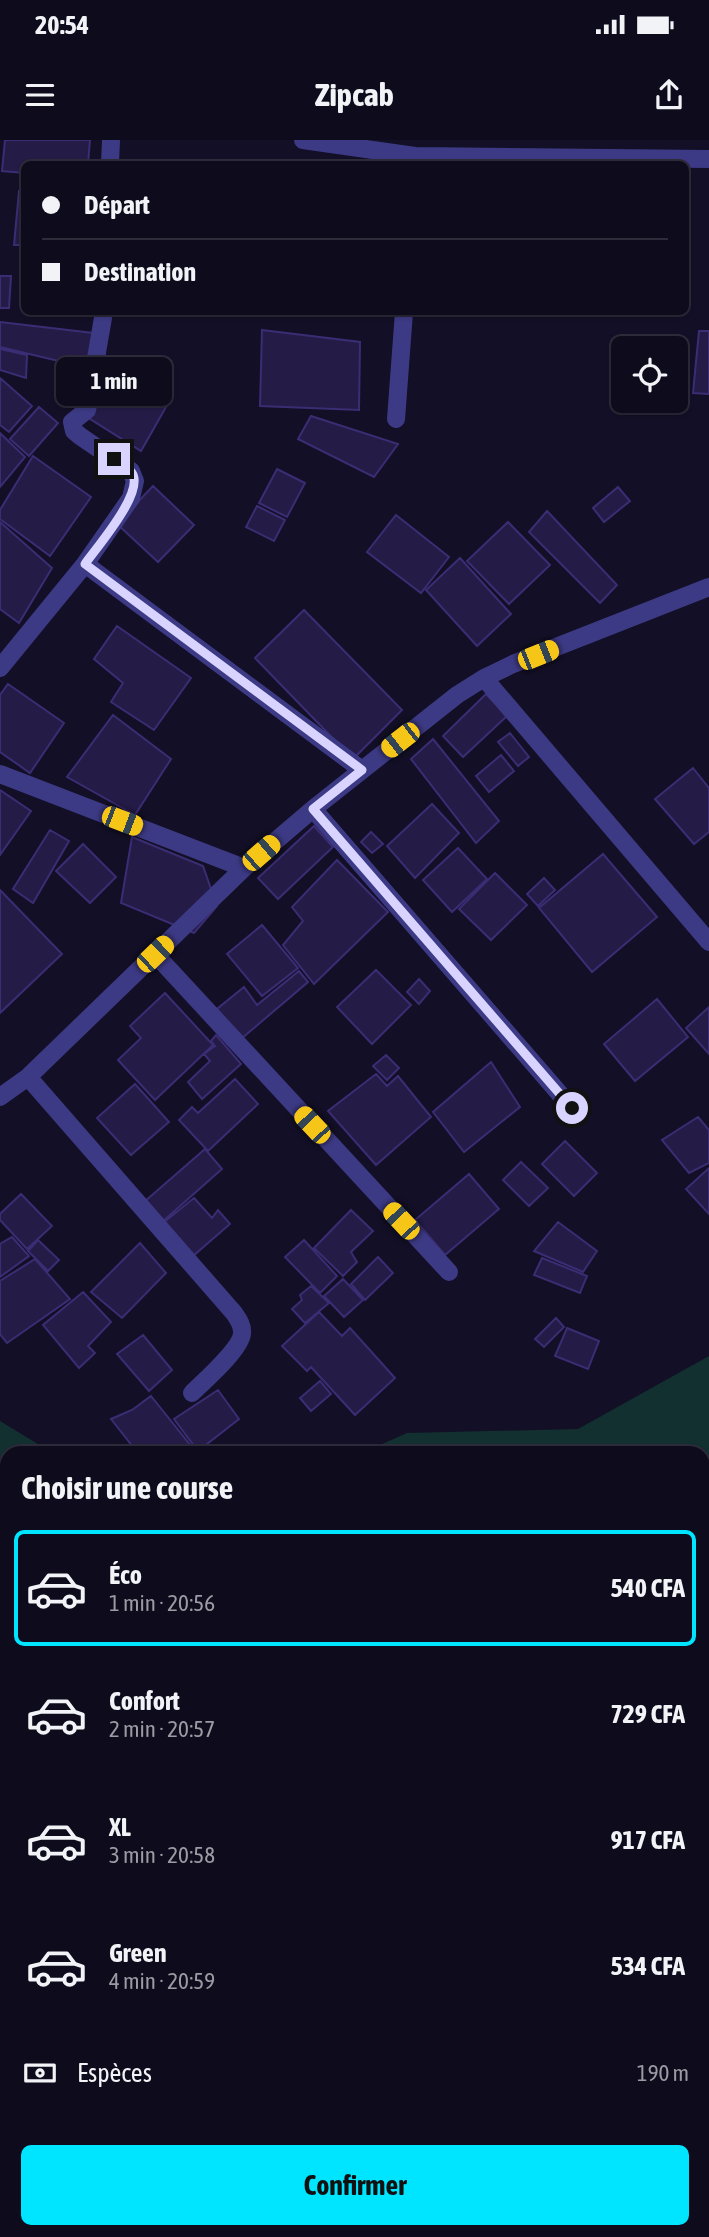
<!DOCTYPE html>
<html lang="fr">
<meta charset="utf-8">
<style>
body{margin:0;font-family:"Asap Condensed",sans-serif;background:#171425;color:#f1f3f6;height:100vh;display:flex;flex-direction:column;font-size:26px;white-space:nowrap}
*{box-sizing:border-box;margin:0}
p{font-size:23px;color:#9b9ba3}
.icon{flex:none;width:38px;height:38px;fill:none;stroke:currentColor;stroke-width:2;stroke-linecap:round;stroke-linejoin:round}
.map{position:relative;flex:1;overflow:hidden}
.drawer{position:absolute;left:0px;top:1306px;width:710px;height:793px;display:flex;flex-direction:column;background:#0e0b1c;border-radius:21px 21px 0 0;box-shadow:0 2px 5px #0004,0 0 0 2px #2e2b3b}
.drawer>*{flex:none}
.top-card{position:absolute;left:21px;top:21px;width:668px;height:154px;border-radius:10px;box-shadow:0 2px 5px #0004,0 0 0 2px #2e2b3b;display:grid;align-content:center;height:154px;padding:0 21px;background:#0e0b1c}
.fabs{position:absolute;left:611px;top:196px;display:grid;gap:14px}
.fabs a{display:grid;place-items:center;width:77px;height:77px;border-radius:10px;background:#0e0b1c;box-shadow:0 2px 5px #0004,0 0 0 2px #2e2b3b;font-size:35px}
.end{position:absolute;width:32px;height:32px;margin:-16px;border:9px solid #d9d4ff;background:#111;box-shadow:0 0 0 4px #111}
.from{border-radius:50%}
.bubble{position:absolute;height:49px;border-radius:10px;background:#0e0b1c;box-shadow:0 2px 5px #0004,0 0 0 2px #2e2b3b;font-size:23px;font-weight:700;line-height:49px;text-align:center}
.car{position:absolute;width:21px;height:42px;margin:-21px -10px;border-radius:9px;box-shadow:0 0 5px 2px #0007;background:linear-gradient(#f5c518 24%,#345 0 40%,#f5c518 0 76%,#345 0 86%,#f5c518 0)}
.top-card b{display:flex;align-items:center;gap:24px;height:66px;font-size:26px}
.top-card b+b{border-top:2px solid #2e2b3b}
.top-card i{width:18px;height:18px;background:#f1f3f6}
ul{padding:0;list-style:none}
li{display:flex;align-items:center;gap:21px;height:116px;margin:0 14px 10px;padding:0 7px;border:4px solid transparent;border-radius:10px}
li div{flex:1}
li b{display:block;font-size:26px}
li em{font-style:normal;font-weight:700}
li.current{border-color:#00e5ff}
li>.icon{width:63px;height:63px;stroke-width:1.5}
h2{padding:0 21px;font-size:32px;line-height:84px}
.pay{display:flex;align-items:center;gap:18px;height:77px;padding:0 21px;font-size:26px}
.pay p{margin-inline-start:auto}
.primary-button{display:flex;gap:14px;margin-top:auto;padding:14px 21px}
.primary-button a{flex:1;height:80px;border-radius:10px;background:#00e5ff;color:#111;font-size:28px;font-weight:700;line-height:80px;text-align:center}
.status{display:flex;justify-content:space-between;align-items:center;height:49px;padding:0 35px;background:#0e0b1c;direction:ltr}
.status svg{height:19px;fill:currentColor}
header{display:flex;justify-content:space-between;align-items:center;height:91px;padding:0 21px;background:#0e0b1c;font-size:32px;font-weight:700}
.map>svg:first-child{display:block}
</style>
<div class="status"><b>20:54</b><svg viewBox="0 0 49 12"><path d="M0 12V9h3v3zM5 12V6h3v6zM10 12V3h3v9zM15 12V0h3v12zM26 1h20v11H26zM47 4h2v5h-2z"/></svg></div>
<header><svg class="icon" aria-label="menu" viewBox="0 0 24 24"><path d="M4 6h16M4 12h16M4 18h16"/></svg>Zipcab<svg class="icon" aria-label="share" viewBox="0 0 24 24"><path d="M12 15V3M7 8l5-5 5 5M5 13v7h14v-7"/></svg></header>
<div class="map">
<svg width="709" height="2097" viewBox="0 0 709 2097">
<rect width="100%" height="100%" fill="#130f26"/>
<!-- green -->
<path fill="#12302f" d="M709,1216V2097H0V1281L51,1312H7V2091H704V1312H364L407,1293L578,1289Z"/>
<!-- building -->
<path fill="#241b47" stroke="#3b2d73" stroke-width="2" d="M5,0H90L88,24H24V33L2,31Z
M19,51L24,52V105H14Z
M0,136H11L9,168H0Z
M0,182L93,193L92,229L0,207Z
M262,190L360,202L359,270L260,266Z
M699,191H709V254L693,253Z
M0,209L27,215L26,238L0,230Z
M105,224L170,260L141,311L87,277Z
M0,238L32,266L9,292L0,285Z
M39,267L58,283L29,316L10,299Z
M311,276L398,304L374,337L298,299Z
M0,293L25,317L0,347Z
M33,316L91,357L50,416L0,379V370Z
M277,329L305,343L287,377L259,363Z
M153,346L194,385L158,422L117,384Z
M618,347L630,361L604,382L593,368Z
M257,366L285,380L274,401L246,387Z
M547,371L617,445L600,463L529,392Z
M396,375L449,417L421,453L367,412Z
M0,382L52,428L19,483L0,469Z
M508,382L550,425L509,464L467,421Z
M460,418L511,474L477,506L426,450Z
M304,470L402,570L353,619L255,518Z
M117,486L191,538L154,590L111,562L123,543L94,519Z
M8,544L64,583L30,633L0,612V555Z
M486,554L507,576L463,617L443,596Z
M113,575L171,619L135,675L67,637Z
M510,593L529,617L518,626L498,602Z
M433,599L499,681L476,703L411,619Z
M501,615L514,631L489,652L476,636Z
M693,628L709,648V692L694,704L655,659Z
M0,650L31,671L0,715Z
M432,664L459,693L415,738L387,706Z
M314,686L333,707L278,759L258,738Z
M50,690L69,701L33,763L13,749Z
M371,692L383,704L372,713L361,702Z
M132,697L203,726L217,766L194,793L121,763Z
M83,704L116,737L90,763L56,731Z
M458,708L487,739L452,772L423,740Z
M603,714L657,777L592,832L539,768Z
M337,720L388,772L314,844L283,805L303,781L292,767Z
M495,733L527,765L491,800L459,769Z
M544,738L555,750L538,766L527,754Z
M0,750L62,814L0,873Z
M262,785L298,828L262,856L227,814Z
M376,830L411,865L372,904L337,867Z
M299,831L308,842L241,899L217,869L244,847L257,865Z
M419,839L430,851L419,864L407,852Z
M165,853L213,905L155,960L118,920L141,898L130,886Z
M657,859L688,897L635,941L604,904Z
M709,867V914L686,888Z
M216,895L241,924L202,959L188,942L210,921L204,914L215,906L211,901Z
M386,915L399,928L387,940L373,926Z
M491,922L520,967L464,1012L433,972Z
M376,934L387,946L398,936L431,977L376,1025L328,971Z
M235,939L258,964L208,1011L179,980L192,967L198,973Z
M135,944L169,982L131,1015L97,978Z
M698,977L709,990V1023L689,1033L662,1000Z
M565,1001L597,1033L574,1056L542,1024Z
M205,1009L222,1029L162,1082L144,1062Z
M521,1022L548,1048L529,1066L503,1040Z
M709,1028V1074L686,1049Z
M469,1034L499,1069L445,1115L415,1080Z
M21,1054L52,1086L27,1109L0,1080V1074Z
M194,1058L212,1078L218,1070L230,1084L193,1116L163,1083Z
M351,1070L373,1091L351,1112L357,1122L343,1136L314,1108Z
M558,1082L597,1111L583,1132L534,1111Z
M12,1097L29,1116L0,1137V1104Z
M38,1100L59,1120L48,1131L28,1111Z
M304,1100L337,1136L320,1153L285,1117Z
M140,1103L166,1133L122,1178L91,1152Z
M378,1117L393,1133L365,1160L351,1144Z
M542,1118L587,1136L580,1153L534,1135Z
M35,1119L70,1159L7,1203L0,1194V1141Z
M343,1139L363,1160L344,1177L324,1156Z
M311,1146L329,1163L305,1183L292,1169L302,1160L300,1155Z
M83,1152L111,1182L88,1206L95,1213L79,1228L43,1185Z
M319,1172L342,1196L350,1188L395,1238L355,1275L311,1227L307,1231L282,1206Z
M556,1178L564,1187L544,1207L535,1199Z
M567,1188L599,1201L588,1229L555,1216Z
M143,1195L172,1230L149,1251L117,1214Z
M320,1241L331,1254L311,1271L300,1258Z
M218,1250L239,1279L198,1311L174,1279Z
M151,1256L195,1311L194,1312H137L111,1279L132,1270Z
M0,1401L7,1408V1438L0,1432Z"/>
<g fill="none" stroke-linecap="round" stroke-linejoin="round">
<!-- minor -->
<path stroke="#3d3a85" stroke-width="18" d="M303,0L415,16L709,19
M110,24L111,0
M396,279L404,172
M85,424L362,630
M0,528L85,424L131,358L135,341L131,331L80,296L74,291L72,282L87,270L104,172
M484,538L709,802
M0,634L244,728
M313,669L572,968
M155,814L449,1132
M28,937L234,1173C239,1180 243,1186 242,1194C240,1210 204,1241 192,1253
M0,957L28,937L244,728L313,669L457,555L484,538L513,524L709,447"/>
</g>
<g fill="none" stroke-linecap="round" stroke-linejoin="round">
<!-- route -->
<path stroke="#d9d4ff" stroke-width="9" d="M114,319C120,323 128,327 132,333C145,352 97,407 85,424L362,630L313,669L572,968"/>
</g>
</svg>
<div class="fabs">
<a><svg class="icon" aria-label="locate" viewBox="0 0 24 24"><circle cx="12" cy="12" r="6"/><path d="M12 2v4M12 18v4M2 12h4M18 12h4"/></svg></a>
</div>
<i class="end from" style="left:572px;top:968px"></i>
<i class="end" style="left:114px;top:319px"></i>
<div class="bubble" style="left:56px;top:217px;width:116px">1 min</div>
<i class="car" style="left:538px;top:515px;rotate:68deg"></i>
<i class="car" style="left:400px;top:600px;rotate:232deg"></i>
<i class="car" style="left:122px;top:681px;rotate:111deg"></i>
<i class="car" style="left:261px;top:713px;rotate:49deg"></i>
<i class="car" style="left:155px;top:814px;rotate:46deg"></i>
<i class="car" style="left:312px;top:985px;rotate:317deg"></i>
<i class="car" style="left:401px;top:1081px;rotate:317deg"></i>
<div class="top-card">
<b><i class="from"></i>Départ</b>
<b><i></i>Destination</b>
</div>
<section class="drawer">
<h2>Choisir une course</h2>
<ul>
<li class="current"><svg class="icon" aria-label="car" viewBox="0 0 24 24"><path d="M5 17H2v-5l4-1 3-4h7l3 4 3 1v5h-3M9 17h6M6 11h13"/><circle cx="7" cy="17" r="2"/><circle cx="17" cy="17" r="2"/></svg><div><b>Éco</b><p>1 min · 20:56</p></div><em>540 CFA</em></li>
<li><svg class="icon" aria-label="car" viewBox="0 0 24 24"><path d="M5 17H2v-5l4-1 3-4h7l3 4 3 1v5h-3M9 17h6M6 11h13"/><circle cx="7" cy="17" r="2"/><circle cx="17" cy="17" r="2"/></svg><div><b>Confort</b><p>2 min · 20:57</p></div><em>729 CFA</em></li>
<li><svg class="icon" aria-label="car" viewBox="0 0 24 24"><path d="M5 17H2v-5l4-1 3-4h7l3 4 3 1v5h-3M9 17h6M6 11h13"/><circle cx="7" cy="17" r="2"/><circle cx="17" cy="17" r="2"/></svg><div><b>XL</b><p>3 min · 20:58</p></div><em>917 CFA</em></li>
<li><svg class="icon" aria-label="car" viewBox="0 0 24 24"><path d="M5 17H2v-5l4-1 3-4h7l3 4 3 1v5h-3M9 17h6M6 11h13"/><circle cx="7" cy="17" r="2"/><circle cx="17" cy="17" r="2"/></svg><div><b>Green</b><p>4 min · 20:59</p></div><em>534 CFA</em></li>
</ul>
<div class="pay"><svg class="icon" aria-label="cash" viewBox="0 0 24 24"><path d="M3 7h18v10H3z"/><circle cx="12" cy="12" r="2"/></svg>Espèces<p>190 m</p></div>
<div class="primary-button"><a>Confirmer</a></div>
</section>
</div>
